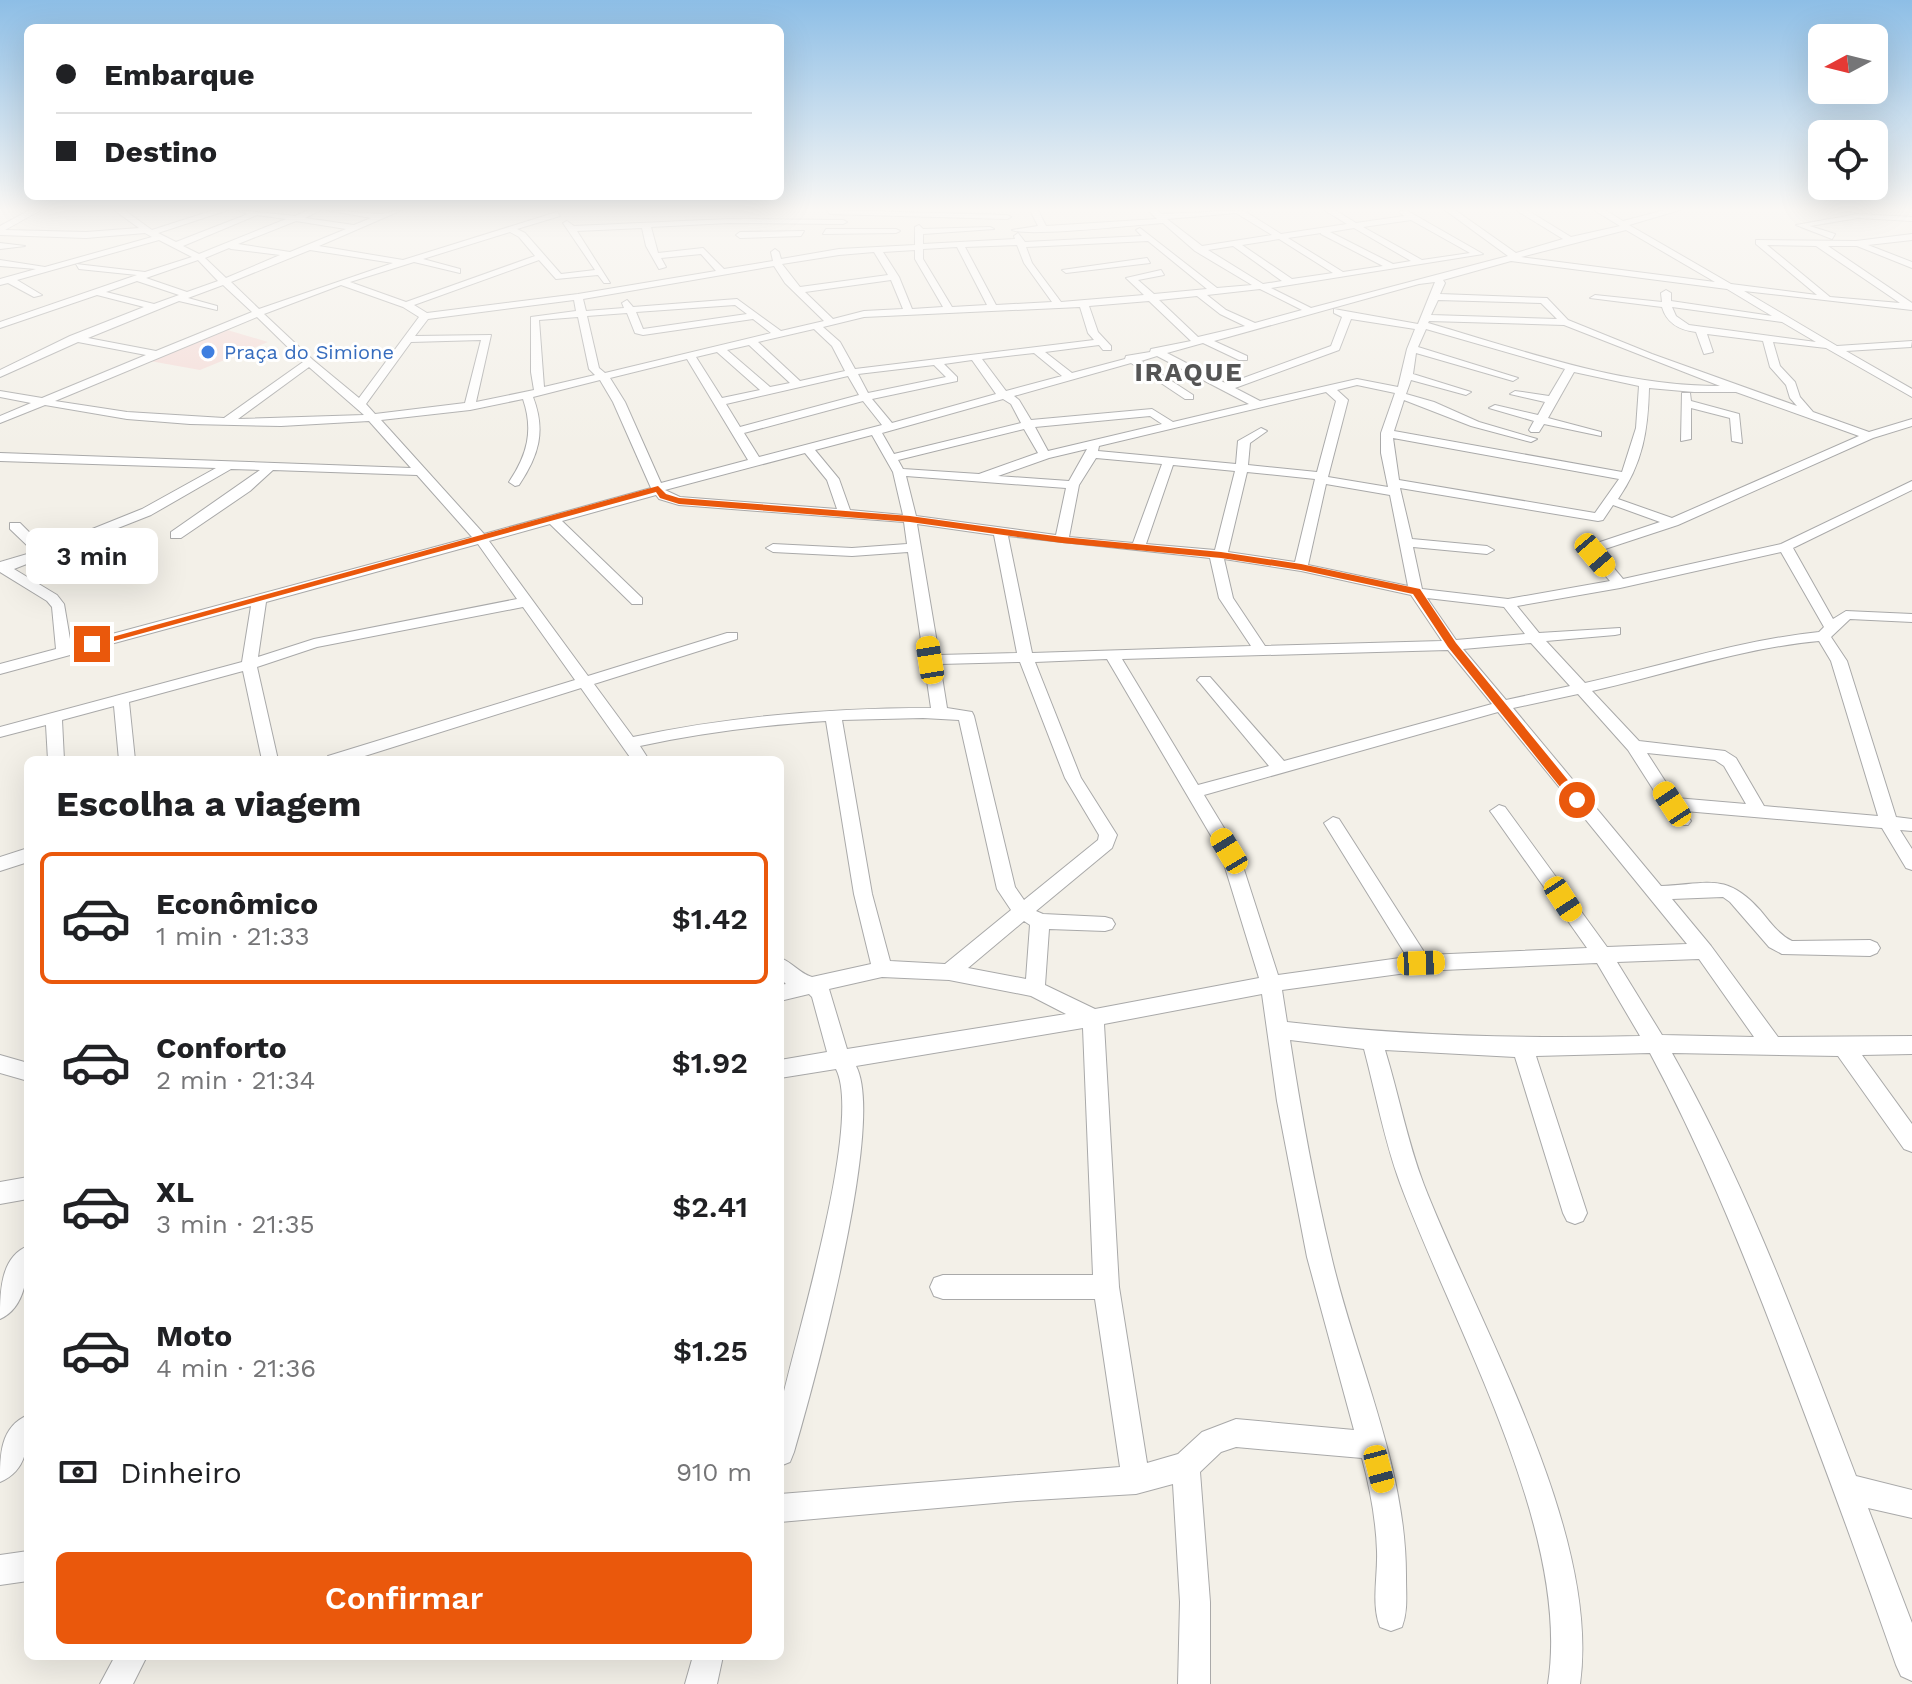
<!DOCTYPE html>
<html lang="pt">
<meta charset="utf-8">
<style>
body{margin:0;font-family:"Work Sans",sans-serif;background:#f6f6f6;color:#202124;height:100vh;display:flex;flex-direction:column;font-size:30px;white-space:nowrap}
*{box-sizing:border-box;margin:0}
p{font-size:26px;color:#757577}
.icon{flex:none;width:44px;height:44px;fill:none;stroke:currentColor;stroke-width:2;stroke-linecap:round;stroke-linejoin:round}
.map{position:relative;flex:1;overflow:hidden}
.panel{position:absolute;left:24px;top:756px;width:760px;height:904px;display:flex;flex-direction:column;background:#fff;border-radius:12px;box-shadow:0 8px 32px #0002}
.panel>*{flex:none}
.banner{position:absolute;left:24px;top:24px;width:760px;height:176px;border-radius:12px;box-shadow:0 8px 32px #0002;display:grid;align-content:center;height:176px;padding:0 32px;background:#fff}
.needle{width:52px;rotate:263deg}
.buttons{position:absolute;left:1808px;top:24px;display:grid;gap:16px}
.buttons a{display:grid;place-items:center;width:80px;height:80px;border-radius:12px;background:#fff;box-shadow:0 8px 32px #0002;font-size:40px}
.end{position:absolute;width:36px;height:36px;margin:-18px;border:10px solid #ea580c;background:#fff;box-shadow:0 0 0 4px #fff}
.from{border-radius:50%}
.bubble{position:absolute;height:56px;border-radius:12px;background:#fff;box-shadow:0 8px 32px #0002;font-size:26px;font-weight:600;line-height:56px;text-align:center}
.car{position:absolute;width:24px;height:48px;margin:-24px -12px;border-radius:10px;box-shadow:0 0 6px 2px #0007;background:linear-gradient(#f5c518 24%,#345 0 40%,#f5c518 0 76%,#345 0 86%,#f5c518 0)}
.banner b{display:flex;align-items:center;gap:28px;height:76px;font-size:30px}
.banner b+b{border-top:2px solid #e0e0e0}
.banner i{width:20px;height:20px;background:#202124}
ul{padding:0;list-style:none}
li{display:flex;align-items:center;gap:24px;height:132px;margin:0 16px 12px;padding:0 16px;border:4px solid transparent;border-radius:12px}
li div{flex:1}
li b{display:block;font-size:30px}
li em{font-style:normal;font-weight:600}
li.on{border-color:#ea580c}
li>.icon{width:72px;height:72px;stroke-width:1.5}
h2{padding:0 32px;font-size:36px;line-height:96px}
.pay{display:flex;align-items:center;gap:20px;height:88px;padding:0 32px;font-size:30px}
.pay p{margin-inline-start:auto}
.cta{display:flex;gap:16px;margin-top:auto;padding:16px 32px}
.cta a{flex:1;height:92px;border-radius:12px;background:#ea580c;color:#fff;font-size:32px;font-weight:600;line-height:92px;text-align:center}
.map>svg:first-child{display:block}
</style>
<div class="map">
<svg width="1912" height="1684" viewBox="0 0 1912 1684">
<rect width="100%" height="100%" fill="#f3f0e8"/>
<!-- commercial -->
<path fill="#f4dbd7" d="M224,329L268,342L200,370L150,361Z"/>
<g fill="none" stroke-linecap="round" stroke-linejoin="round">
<!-- minor casing -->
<g stroke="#a9a9a9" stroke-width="2">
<path id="minor" d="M30,210H41L5,230L86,232L139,228L114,210H124L152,230L214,210H228L158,233L176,242L248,214L237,210L295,216L309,210H321L305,218L354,225L371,218L326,210L380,214L402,210L319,246L403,260L557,212L560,216L517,229L525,233L561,274L595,270L563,223L567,221L574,226L728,219L843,220L847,222L843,224L728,223L651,227L658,253L703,248L724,269L773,261L771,252L775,249L779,252L781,259L839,249L915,245V227L919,225L923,229L990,227L994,229L923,234V244L1015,239L1014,236L1018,233L1025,242L1142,236L1136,230L1140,228L1217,288L1252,285L1195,251L1163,223C1137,225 1027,237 1012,230L1038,226L1030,210H1038L1046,226L1157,219L1148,210H1157L1162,214L1250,210L1246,212L1281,234L1347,224L1324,210H1335L1356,223L1404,216L1399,212L1406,210L1483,254L1271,288L1311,308L1508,256L1445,210H1455L1516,253L1563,239L1516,210H1527L1571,237L1620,226L1594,210H1605L1623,221L1665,210H1680L1629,225L1731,284L1817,295L1756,244V240L1856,241L1912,234V240L1868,245L1912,262V268L1857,246H1828L1912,303V310L1744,291L1837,346L1912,341L1911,347L1846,351L1912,389V397L1826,348L1773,342L1780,366L1795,382L1800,397L1813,412L1869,432L1912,419V426L1873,438L1678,525L1602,550V554L1623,579L1781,544L1912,481V490L1793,548L1833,619L1846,611L1912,614V622L1850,619L1831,637L1847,661L1896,817L1912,819V831L1900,830L1912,849V870L1906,868L1882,828L1685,811L1691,821L1688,825H1676L1628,750L1578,694L1513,708L1661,886C1708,884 1726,872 1760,910C1770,922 1778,934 1792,941L1870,940L1877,943L1880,948L1877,953L1870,956L1782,954L1769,947L1730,902L1723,897L1672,899L1711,946L1778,1037L1912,1036V1054L1862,1055L1912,1124V1152L1904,1149L1838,1056L1672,1053C1748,1187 1801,1333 1856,1476L1912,1490V1518L1868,1508L1912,1623V1681L1901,1676L1896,1665C1858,1556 1818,1448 1777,1341C1739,1242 1700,1146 1650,1053L1536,1056L1587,1213L1583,1221L1575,1224L1567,1221L1563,1213L1515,1057L1385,1050C1399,1095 1407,1141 1424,1185C1479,1326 1601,1533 1580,1684H1548C1572,1532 1453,1326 1400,1183C1384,1140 1376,1094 1364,1049L1290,1040C1301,1112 1314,1184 1331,1255C1356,1363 1407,1467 1406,1579C1406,1595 1408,1611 1402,1627L1391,1631L1380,1627C1371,1604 1378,1576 1377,1551C1376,1520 1370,1488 1362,1458L1236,1447L1221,1452L1200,1472L1210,1602V1684H1178L1180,1602L1173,1484L1136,1494L1017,1501L780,1522V1494L1120,1467L1095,1299H943L934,1296L930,1287L934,1278L943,1275H1093L1083,1028L856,1066C886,1122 814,1383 794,1452L790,1462L780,1466C780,1446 777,1423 781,1405C795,1339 863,1122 836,1069L780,1078V1060L827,1052L812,997L809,994L780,1001V985L786,984L780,978V958C792,962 799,973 812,977L871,964L854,894L826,721C763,725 701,733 640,746L649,760H632L581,688L352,760H326L328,756L575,680L523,607L317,647L257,667L278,760H262L243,671L129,702L135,760H119L114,706L62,720L64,760H48L46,725L0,737V727L242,662L251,606L0,674V664L56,649L52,607L47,601L0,572V562L34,552L10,529V523H20L45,548L142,509L216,468L0,461V453L411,468L369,421L281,426L190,424L127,419L45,405L0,423V416L31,403L0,397V391L42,398L146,355L78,342L0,377V370L70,336L144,307L97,295L0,328V322L137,275L79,269L76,264L145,272L192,257L159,240L17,280L42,295L34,297L8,283L0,285V279L36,269L0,266V260L45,267L152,237L145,233L86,238L0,235V226ZM1236,213L1272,235L1202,246L1167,219ZM257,215L286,219L199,254L183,246ZM1411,220L1470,253L1422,260L1363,227ZM296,221L346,229L290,252L238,244ZM642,228L646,246L659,269L666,267L661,258L701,254L716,271L578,294L427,313L414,305L539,260L556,279L598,275L604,283H610L577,231ZM1354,228L1411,261L1393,264L1330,232ZM1626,230L1715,282L1521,257ZM510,232L519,237L535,256L406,302L350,282L414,262L460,273V269L423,259ZM1321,233V234L1383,266L1343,272L1288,238ZM1279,239L1333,273L1292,279L1242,245ZM1148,241L1207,289L1154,294L1138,280L1164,275L1161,270L1126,278L1144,295L1061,302L1032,263L1026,247ZM1017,245L1024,263L1052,302L996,305L965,247ZM1767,245L1816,246L1900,303L1830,297ZM1233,246L1282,281L1263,284L1208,250ZM957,247L987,305L952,307L923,259V249ZM229,248L231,249L280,255L226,278L205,258ZM310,250L393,263L259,309L231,282ZM915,250V259L943,307L912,309L899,277L883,252ZM874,252L888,275L800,287L782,264L839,255ZM198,260L218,281L187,292L146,278ZM1511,261L1727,289L1772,316L1671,301V293L1666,290L1661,293L1662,302L1595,295L1590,298L1662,307C1667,324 1680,330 1696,332L1704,354L1713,352L1707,334L1763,341L1770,367L1786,385L1790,398L1797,406L1652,354L1568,320L1547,298L1440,294L1445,283L1443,280ZM774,266L785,283L824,321L781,331L737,299L633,307L627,300L622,303L624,308L586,311L583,299ZM891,280L903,309L864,311L833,319L805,292ZM137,281L179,295L154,304L106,292ZM1435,282L1418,324L1334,309V313L1342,317L1331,346L1227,384L1167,353L1203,343L1239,360H1247V356L1214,341L1419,284ZM223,285L252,312L156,351L88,338L179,301L217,310V306L188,298ZM341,285L403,307L419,317L359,398L313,360L264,314ZM1260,289L1302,310L1255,323L1226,310L1207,295ZM1197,296L1220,314L1245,326L1198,337L1159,300ZM574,300L576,311L531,317V372L534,390L476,402L491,335L415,336L428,319ZM1438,300L1541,303L1557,319L1431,315ZM1149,301L1191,341L1151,349L1150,352L1126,356L1125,359L1072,373L1045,352L1099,345L1103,350H1111V346L1098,332L1089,306ZM735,305L747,314L643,329L636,312ZM1080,307L1088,333L1094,340L855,369L840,342L823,327L864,317ZM1672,307L1782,322L1816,342L1689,325L1676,316ZM627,313L635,333L643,335L753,319L771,333L605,373L599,368L587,316ZM257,317L303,362L224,418L127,412L55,401ZM578,317L589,369L595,375L544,387L539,320ZM1351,319L1415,329L1407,349L1398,387L1357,379L1260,401L1235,388L1339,350ZM1429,321L1564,325L1720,386C1618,386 1525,351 1428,323ZM814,329L832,346L845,371L800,381L758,342ZM1426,329L1565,369L1549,396L1515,391L1510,394L1545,402L1538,415L1495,405L1489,408L1534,421L1529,430L1531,432H1539L1544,424L1601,436V432L1548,418L1574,372L1639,386L1636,428L1622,472L1394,431L1404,400L1471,426L1531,442L1537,439L1479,422L1434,402L1406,394L1411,380L1466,395L1471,392L1413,374L1416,353L1513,381L1518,378L1418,347ZM481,340L465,403L375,414L366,404L411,342ZM749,345L790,383L770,387L727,350ZM717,352L760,390L722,398L696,357ZM1034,353L1062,376L1006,391L982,359ZM1157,356L1249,404L1173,422L1152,409L1031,420L1019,400L1014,396L1131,363L1185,399H1193V395L1141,361ZM687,359L748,460L661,483L625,402L610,378ZM972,360L996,394L892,423L872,399L957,381V377L944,364ZM934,365L946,377L868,393L858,374ZM309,367L364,415L238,419ZM848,376L859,395L740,427L726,404ZM600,380L613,402L651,488L484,534L381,420L470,410L523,399C534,431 527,455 509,482L515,486L519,485C539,455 546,431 533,397ZM1357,385L1395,393L1381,433V453L1388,487L1328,477L1348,400L1337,390ZM1649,388L1694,392H1736L1859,436L1672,518L1618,499C1643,463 1648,430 1649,388ZM1326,392L1336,401L1317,472L1248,465L1250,443L1267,431L1261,428L1238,441L1236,464L1098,451L1099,446ZM1003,399L1011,404L1021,423L894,454L882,433ZM863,401L882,425L759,457L744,433ZM1150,416L1162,424L1048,451L1035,427ZM1024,429L1038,453L979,474L903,469L898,460ZM872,435L893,472L903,515L850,510L839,479L815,450ZM1393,438L1619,479L1595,513L1399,480ZM1087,449L1069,481L998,476L1049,458ZM805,453L827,480L837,509L680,497L665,490ZM1096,458L1162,464L1133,543L1069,537L1079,485ZM1173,465L1235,471L1215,550L1146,544ZM231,469L260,470L171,532V538H181L250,491L273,470L417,475L472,537L71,645L64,604L57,595L14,569L151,515ZM1247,472L1315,479L1295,562L1228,552ZM906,476L1066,488L1056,535L916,516ZM1326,484L1390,495L1408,586L1308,565ZM1400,488L1598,521L1603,520L1613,505L1660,522L1591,545L1588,555L1610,581L1508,599L1422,589L1413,547L1487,554L1494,550L1487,546L1412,539ZM656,495L659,499L679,505L904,522L907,544L852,548L773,544L766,548L773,552L852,556L908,552L931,708C831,708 731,716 633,737L594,684L737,639V633H727L588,676L489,541L550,524L632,604H642V598L562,521ZM917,524L994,535L1017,653L939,655ZM1008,536L1210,558L1219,598L1251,646L1032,653ZM478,544L517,599L314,639L258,657L266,602ZM1781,552L1824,627L1819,632C1740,640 1663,666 1585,683L1546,641L1615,635L1620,634V628L1539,633L1517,606L1620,588ZM1224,559L1301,571L1411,595L1442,641L1265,646L1233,598ZM1427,598L1504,607L1525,634L1456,640ZM1819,641L1831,661L1878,816L1764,806L1736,758L1725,751L1639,741L1592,691C1668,674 1742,648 1819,641ZM1531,643L1570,686L1506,700L1463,649ZM1448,650L1492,704L1284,761L1210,677H1200L1197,680L1200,683L1269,766L1198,785L1122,659ZM1107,659L1220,851L1259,978L1095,1009L1045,985L1049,929L1105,931L1112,929L1115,924L1112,919L1105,917L1043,914L1036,911L1112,848L1117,835L1081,778L1035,662ZM1020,662L1065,778L1099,835L1098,840L1024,900L1015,887L974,716L972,712L947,708L940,664ZM1498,712L1687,944L1607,947L1505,807L1499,805L1490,811L1493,815L1587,948L1426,955L1339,819L1333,817L1324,823L1407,957L1278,975L1238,851L1204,795ZM923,718L959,720L997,889L1011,910L945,964L890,961L872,894L842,720ZM1647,753L1715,760L1724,766L1746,804L1676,798ZM1024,921L1030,925L1026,979L968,968ZM1699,959L1754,1037L1662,1035L1617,962ZM1597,963L1640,1036C1520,1039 1407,1036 1287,1022L1282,990L1421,971ZM882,977L949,980L1031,996L1066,1014L847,1049L829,989ZM1262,994L1277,1101L1307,1257L1354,1430L1236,1419L1202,1432L1178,1454L1147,1463L1119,1287L1104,1024Z
M827,210L1007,215L1011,217L1007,219L830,214Z
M1858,214L1912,217V221L1858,218L1810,226L1835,234L1832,239L1796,225Z
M826,229H896L900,231L896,233L823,234Z
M804,231L801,236L740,238L736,235L740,232Z
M0,243L25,246L0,249Z
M1147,258L1150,263L1066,273L1062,270Z
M1682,393H1690L1691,401L1739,414L1742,443L1732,441L1730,418L1691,408V439L1681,441Z
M28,848V862L0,871V857Z
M0,1055L28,1063V1081L0,1073Z
M28,1177V1199L0,1204V1182Z
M28,1246C28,1271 27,1307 0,1319C0,1293 0,1257 28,1246Z
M28,1415C28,1442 29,1470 0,1482C0,1455 0,1427 28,1415Z
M28,1551V1581L0,1585V1555Z
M115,1656H147L133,1684H100Z
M693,1656H723L717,1684H685Z"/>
</g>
<!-- minor -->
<use href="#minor" fill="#fff" fill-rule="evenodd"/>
</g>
<!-- sky -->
<linearGradient id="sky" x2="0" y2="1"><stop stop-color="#8dbee6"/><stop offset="0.47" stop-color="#faf8f5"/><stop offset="1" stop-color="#faf8f5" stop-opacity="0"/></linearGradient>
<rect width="1912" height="446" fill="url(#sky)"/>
<!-- route -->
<path fill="#ea580c" d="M658,486L666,494L679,498L910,516L1062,537L1221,552L1301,564L1420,589L1456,643L1584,800L1582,803H1573L1448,647L1413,594L1301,570L1221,558L1062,543L910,522L679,504L660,498L656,492L96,646L87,644Z"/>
<!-- markers -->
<circle fill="#3f7fe0" stroke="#fff" stroke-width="3" cx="208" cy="352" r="8"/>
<g text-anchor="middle" stroke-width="6" stroke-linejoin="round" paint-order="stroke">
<!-- far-shop labels -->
<g font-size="20" fill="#366cbe" stroke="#fff" text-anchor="start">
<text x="224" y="359">Praça do Simione</text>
</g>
<!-- far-district labels -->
<g font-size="26" font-weight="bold" letter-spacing="2" fill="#555" stroke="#fff">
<text x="1189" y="381">IRAQUE</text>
</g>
</g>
</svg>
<div class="buttons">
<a><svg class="needle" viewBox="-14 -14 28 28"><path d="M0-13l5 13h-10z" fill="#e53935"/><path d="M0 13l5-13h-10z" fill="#757577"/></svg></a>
<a><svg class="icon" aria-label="locate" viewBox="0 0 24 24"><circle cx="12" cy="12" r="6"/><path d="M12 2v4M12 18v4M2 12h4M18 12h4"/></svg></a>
</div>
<i class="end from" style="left:1577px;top:800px"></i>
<i class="end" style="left:92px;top:644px"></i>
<div class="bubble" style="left:26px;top:528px;width:132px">3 min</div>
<i class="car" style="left:1595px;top:555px;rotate:140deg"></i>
<i class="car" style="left:930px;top:660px;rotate:351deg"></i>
<i class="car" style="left:1672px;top:804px;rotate:327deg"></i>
<i class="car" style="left:1229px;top:851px;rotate:329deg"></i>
<i class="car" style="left:1563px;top:899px;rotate:147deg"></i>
<i class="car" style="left:1421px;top:963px;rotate:88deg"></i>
<i class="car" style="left:1379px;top:1469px;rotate:165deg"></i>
<div class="banner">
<b><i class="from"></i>Embarque</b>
<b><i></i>Destino</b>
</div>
<section class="panel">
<h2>Escolha a viagem</h2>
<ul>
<li class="on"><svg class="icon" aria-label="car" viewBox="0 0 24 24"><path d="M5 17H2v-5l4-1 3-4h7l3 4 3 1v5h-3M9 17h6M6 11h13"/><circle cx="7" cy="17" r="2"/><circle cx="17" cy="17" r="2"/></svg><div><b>Econômico</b><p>1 min · 21:33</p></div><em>$1.42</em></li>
<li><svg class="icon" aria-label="car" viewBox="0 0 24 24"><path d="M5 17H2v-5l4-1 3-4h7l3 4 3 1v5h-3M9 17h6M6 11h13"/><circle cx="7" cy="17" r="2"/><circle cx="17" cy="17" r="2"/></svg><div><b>Conforto</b><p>2 min · 21:34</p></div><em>$1.92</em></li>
<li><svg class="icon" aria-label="car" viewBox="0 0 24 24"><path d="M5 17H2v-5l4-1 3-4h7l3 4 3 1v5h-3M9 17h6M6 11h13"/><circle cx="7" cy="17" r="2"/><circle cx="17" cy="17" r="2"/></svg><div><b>XL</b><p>3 min · 21:35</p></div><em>$2.41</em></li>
<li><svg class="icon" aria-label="car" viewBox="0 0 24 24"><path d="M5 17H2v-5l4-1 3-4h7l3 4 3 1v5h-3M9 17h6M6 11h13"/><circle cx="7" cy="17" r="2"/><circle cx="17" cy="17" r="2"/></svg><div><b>Moto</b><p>4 min · 21:36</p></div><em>$1.25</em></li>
</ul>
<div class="pay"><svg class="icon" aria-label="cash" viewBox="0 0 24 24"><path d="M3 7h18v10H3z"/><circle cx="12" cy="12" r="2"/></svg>Dinheiro<p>910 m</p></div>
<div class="cta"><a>Confirmar</a></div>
</section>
</div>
